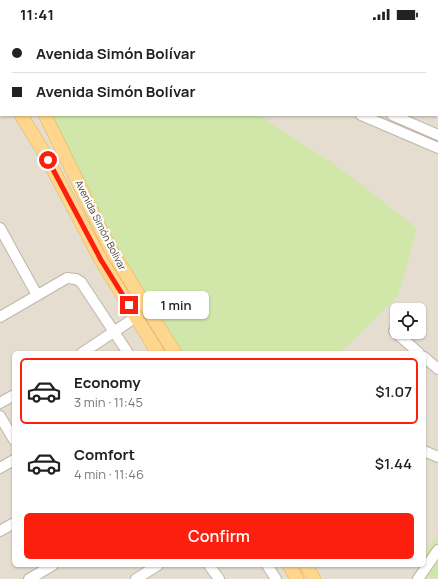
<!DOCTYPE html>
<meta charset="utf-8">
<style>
body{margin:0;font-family:Manrope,sans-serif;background:#f2f2f2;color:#222;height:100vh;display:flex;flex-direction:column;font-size:15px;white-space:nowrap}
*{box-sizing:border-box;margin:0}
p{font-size:13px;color:#767676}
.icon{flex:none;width:22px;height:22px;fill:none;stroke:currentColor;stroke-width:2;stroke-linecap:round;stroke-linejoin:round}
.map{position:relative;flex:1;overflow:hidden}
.side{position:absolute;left:12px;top:323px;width:414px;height:216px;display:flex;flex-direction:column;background:#fff;border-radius:6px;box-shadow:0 1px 3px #0004}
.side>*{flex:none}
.guide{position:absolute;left:0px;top:0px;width:438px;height:88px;box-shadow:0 1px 3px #0004;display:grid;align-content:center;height:88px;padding:0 12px;background:#fff}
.fabs{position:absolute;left:390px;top:275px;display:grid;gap:8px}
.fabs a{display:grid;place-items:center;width:36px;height:36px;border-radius:6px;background:#fff;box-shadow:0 1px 3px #0004;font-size:20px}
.end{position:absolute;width:18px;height:18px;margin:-9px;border:5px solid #fc1f0e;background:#fff;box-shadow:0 0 0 2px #fff}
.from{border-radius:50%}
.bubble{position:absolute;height:28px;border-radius:6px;background:#fff;box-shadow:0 1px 3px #0004;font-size:13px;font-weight:600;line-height:28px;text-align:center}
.guide b{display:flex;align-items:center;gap:14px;height:38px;font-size:15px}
.guide b+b{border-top:1px solid #e0e0e0}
.guide i{width:10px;height:10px;background:#222}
ul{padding:7px 0 0;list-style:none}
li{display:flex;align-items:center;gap:12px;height:66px;margin:0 8px 6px;padding:0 4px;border:2px solid transparent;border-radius:6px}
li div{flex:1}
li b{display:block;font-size:15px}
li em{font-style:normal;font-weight:600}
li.current{border-color:#fc1f0e}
li>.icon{width:36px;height:36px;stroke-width:1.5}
.action{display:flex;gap:8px;margin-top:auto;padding:8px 12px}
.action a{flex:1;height:46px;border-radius:6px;background:#fc1f0e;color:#fff;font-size:16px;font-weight:600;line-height:46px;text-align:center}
.status{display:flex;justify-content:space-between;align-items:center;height:28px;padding:0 20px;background:#fff;direction:ltr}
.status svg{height:11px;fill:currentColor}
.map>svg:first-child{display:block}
</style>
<div class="status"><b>11:41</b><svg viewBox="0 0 49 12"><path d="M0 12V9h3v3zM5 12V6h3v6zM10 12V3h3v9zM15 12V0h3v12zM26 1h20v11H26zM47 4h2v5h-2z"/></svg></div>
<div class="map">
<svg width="438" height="551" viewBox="0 0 438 551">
<rect width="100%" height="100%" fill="#f1ebe2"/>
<!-- residential -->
<path fill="#e5ddd0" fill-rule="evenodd" d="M0,0H438V551H0ZM1,1H437V87H1ZM397,282H419V304H397ZM14,325H424V537H14Z"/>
<!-- grass -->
<path fill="#d0e7a9" d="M13,0H176L178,1H13Z
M51,87H260L300,115L333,135L417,200L398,268L340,325H181L118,225Z
M438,507V551L420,547L421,537H424V526Z"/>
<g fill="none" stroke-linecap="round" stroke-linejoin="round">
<!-- minor casing -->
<g stroke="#bfb5a8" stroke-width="12">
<path id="minor" d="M199,0L200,1
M227,0L228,1
M380,0L381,1
M0,68H1
M361,87L438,120
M392,87L438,107
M0,200L37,267
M0,289L67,250L76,251L81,254L128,325
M394,303L419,325
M82,325L136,289
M424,329L438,341
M0,375L14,367
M0,388L14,412
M424,423L438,429
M0,440L14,432
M0,503L14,495
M209,537L219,551
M267,537L276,551
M29,551L53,537
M136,551L158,537
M418,551L438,522"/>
</g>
<!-- major casing -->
<g stroke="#e4b15d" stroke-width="14">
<path id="major" d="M0,2L1,4
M0,54L1,55
M21,87L42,121L101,232L158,325
M45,87L111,222L175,325
M289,537L297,551
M306,537L314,551"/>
</g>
<!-- minor -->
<use href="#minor" stroke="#fff" stroke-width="10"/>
<!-- major -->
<use href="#major" stroke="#ffd68d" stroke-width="13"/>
</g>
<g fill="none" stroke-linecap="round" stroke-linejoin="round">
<!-- route -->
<path stroke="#fc1f0e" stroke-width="5" d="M48,132L101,232L129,277"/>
</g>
<g text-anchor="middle" stroke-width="4" stroke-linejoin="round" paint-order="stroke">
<!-- street labels -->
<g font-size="10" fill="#433b33" stroke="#fff">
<text transform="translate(101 197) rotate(63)" y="4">Avenida Simón Bolívar</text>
</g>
</g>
</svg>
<div class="fabs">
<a><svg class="icon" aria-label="locate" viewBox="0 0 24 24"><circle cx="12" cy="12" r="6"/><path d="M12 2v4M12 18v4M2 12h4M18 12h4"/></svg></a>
</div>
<i class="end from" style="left:48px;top:132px"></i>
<i class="end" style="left:129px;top:277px"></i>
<div class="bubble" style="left:143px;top:263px;width:66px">1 min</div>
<div class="guide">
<b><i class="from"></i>Avenida Simón Bolívar</b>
<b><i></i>Avenida Simón Bolívar</b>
</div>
<section class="side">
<ul>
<li class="current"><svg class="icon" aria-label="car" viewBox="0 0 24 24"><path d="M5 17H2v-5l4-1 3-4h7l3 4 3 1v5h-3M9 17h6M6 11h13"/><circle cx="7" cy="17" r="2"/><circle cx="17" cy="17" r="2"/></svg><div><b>Economy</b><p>3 min · 11:45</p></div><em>$1.07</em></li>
<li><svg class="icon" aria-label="car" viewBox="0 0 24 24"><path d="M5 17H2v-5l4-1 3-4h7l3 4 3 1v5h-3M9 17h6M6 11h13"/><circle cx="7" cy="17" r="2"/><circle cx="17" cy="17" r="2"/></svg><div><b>Comfort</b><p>4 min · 11:46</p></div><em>$1.44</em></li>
</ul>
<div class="action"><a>Confirm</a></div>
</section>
</div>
